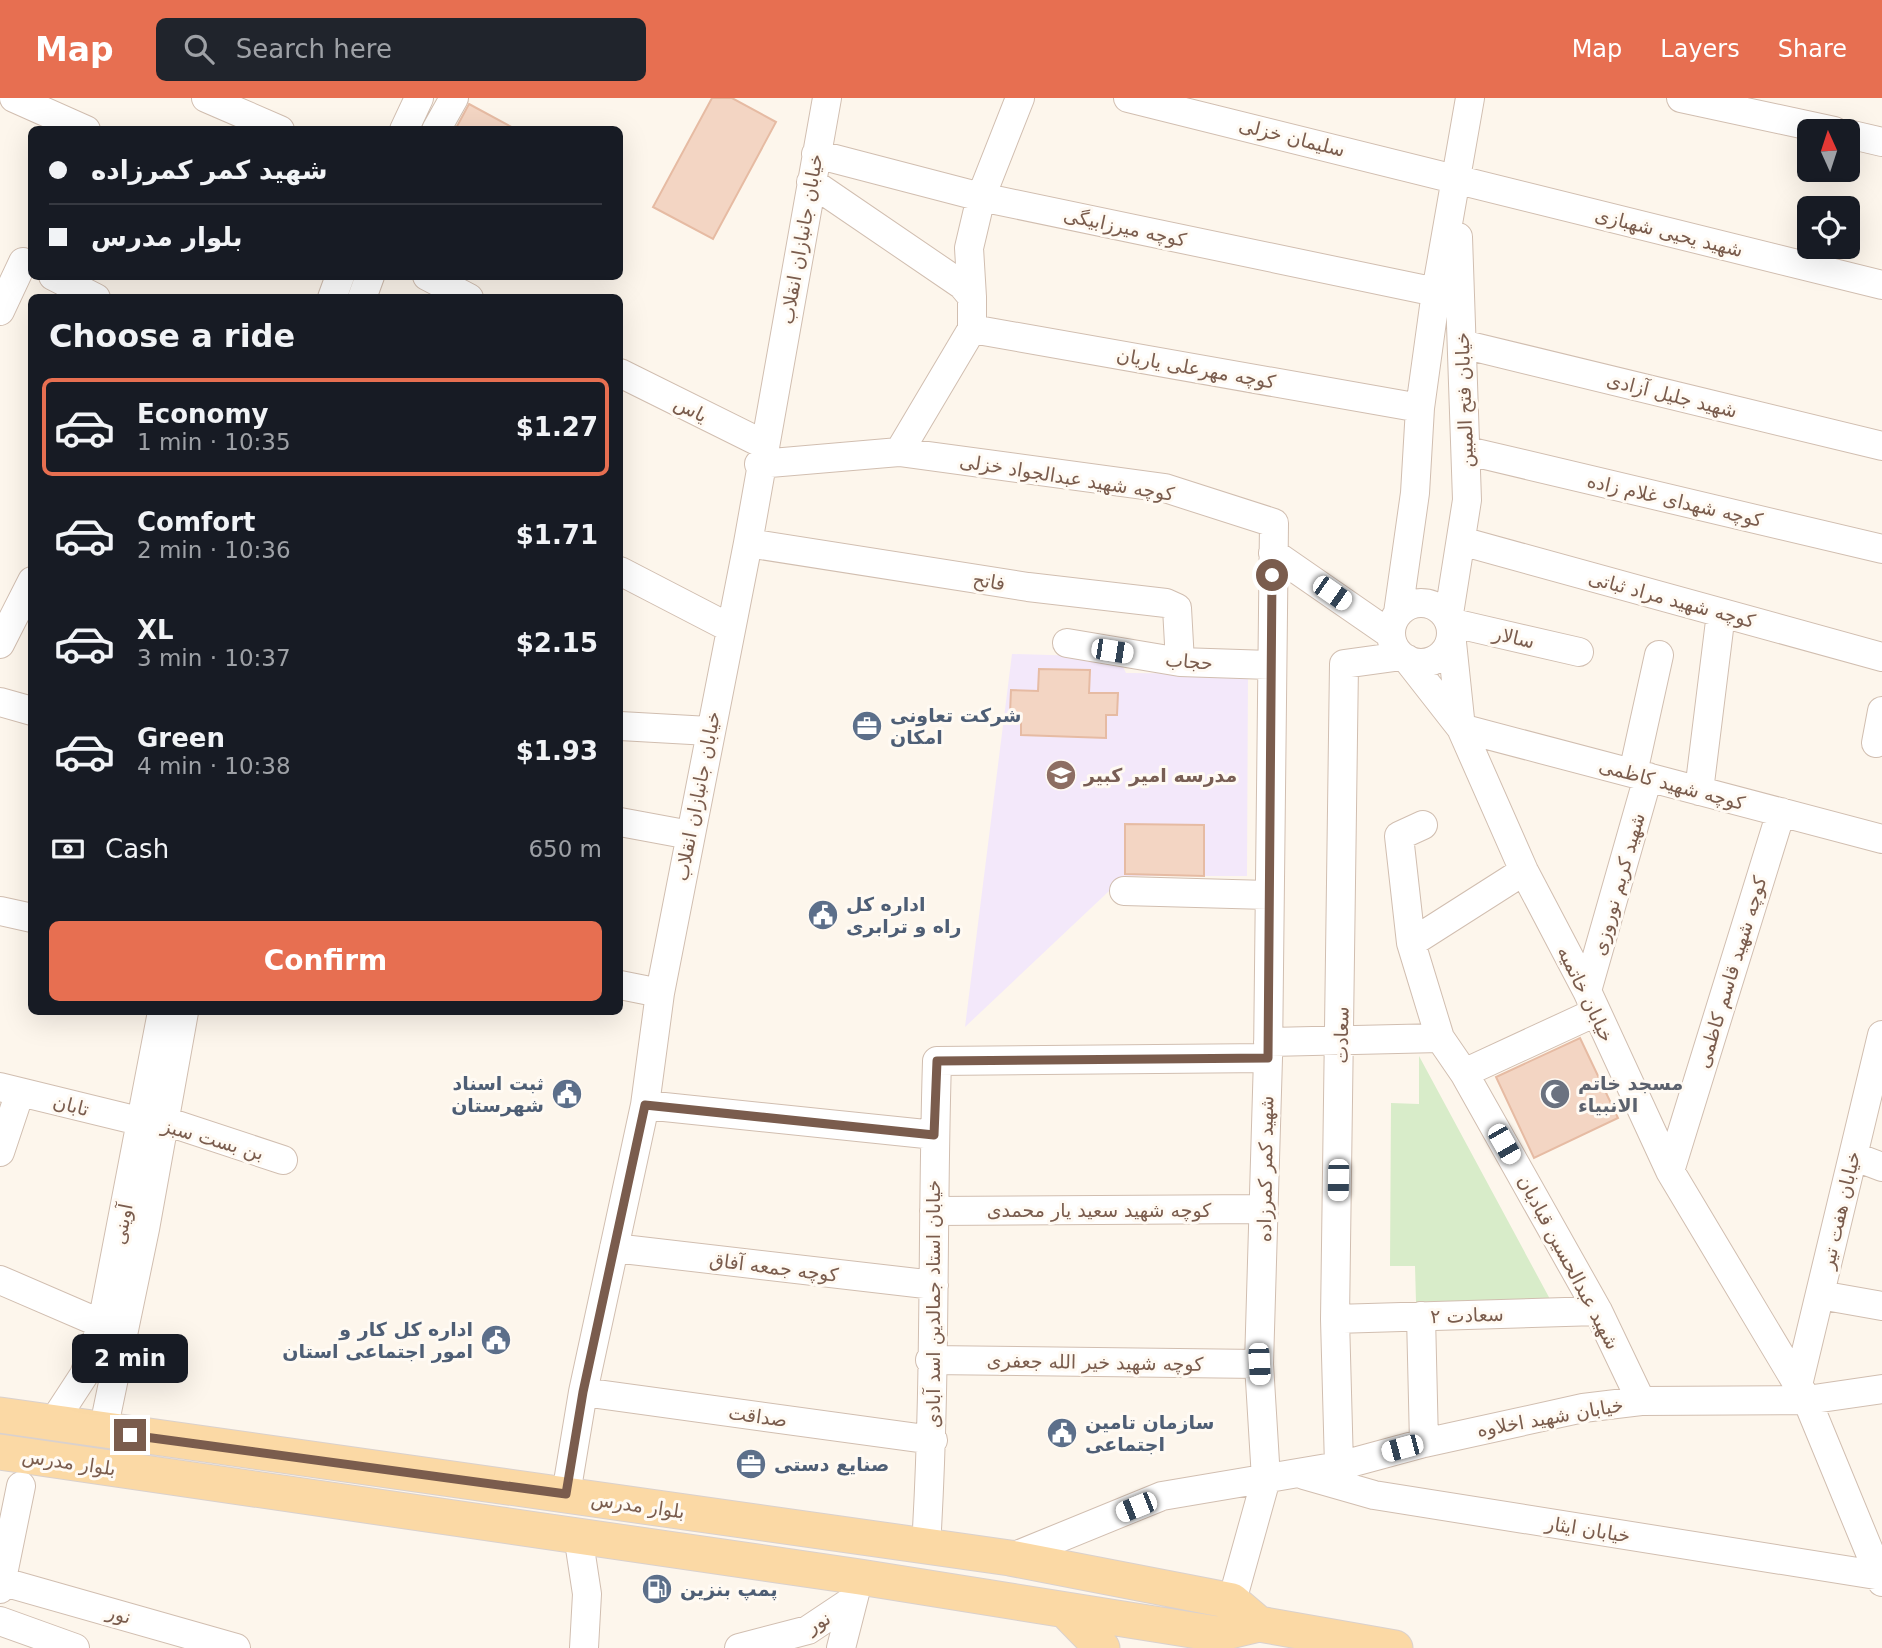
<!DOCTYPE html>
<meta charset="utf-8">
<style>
body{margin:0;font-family:"DejaVu Sans",Vazirmatn,sans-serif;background:#20242c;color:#f1f3f6;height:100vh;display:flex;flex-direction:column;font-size:26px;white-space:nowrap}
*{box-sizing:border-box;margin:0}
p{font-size:23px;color:#9ea1a6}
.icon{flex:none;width:38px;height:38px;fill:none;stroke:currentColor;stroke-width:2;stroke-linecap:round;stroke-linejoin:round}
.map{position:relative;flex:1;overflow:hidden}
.side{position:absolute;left:28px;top:196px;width:595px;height:721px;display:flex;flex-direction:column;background:#171b24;border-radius:10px;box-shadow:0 7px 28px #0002}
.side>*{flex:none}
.top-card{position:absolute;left:28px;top:28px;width:595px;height:154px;border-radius:10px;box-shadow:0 7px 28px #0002;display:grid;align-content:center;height:154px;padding:0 21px;background:#171b24}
.needle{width:46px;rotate:357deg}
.fabs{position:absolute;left:1797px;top:21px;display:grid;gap:14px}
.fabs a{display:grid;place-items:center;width:63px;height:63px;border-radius:10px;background:#171b24;box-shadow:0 7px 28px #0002;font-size:35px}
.end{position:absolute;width:32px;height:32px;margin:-16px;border:9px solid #7a5c4d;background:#fff;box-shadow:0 0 0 4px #fff}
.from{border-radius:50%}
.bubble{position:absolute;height:49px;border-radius:10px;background:#171b24;box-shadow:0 7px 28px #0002;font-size:23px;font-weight:700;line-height:49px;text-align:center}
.car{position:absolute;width:21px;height:42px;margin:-21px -10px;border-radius:9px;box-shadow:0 0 5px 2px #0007;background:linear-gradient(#fff 24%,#345 0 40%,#fff 0 76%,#345 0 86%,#fff 0)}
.top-card b{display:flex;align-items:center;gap:24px;height:66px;font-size:26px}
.top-card b+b{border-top:2px solid #363941}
.top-card i{width:18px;height:18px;background:#f1f3f6}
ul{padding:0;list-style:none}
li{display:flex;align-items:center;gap:21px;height:98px;margin:0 14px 10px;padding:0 7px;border:4px solid transparent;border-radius:10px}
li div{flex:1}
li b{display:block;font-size:26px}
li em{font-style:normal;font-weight:700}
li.current{border-color:#e76f51}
li>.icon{width:63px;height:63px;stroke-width:1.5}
h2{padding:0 21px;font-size:32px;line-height:84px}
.pay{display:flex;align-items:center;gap:18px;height:77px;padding:0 21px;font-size:26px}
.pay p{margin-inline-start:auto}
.primary-button{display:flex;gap:14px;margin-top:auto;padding:14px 21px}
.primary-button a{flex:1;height:80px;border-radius:10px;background:#e76f51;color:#fff;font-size:28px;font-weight:700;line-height:80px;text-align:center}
header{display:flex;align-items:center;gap:42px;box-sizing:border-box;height:98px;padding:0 35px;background:#e76f51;color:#fff}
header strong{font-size:33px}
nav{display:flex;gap:38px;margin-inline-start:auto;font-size:24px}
.search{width:490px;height:63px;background:#20242c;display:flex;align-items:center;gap:18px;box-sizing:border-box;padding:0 24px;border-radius:10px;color:#9ea1a6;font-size:26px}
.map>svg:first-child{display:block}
</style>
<header>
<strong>Map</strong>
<div class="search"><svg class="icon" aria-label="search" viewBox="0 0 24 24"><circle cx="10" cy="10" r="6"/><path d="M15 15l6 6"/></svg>Search here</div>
<nav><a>Map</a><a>Layers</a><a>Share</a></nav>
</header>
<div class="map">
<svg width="1882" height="1550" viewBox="0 0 1882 1550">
<rect width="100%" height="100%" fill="#fdf6ec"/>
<!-- education -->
<path fill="#f3e8fa" d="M1012,556L1118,559L1126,575L1248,576L1247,778H1125L965,929Z"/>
<!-- green -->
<path fill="#d8ecc9" d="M1419,958L1551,1203L1416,1204L1415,1168H1390L1391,1005L1419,1006Z"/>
<!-- building -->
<path fill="#f3d5c3" stroke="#e6bba3" stroke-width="2" d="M712,0H732L776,24L713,141L653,109Z
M469,6L517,32H455Z
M1039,571L1090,572L1089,595H1118L1117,617H1106V640L1021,637V615H1010L1011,592L1038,593Z
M1125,726L1204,727V778L1125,776Z
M1580,940L1618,1020L1534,1060L1496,979Z"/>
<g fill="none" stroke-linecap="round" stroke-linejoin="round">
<!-- minor casing -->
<g stroke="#d1beb0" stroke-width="30">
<path id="minor" d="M14,0L86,32
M206,0L280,32
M1128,0L1882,187
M1681,0L1834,33
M404,32L419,0
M436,32L454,0
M1848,36L1882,44
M816,56L981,99L1436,194
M53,178L96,200
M427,178L469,200
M972,199L969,150L981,99L1020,0
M332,200L340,178
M362,200L370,178
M0,213L23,164
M972,231L1420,310
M1462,246L1882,348
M620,275L763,346
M1468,353L1882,451
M899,354L1165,390L1274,425L1268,960L1259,1266L1266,1381L1232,1503
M759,366L899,354L972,231V199L962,187L811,84
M1461,443L1882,559
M748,445L1028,489L1166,505L1177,510L1180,564
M1273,455L1390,536
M620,473L730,530
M1391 535a30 30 0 1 1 60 0a30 30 0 1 1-60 0Z
M1398,515L1415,395L1420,310L1436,194L1470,0
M1448,522L1467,402L1458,139
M1449,524L1579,554
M1451,535L1461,630
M1067,545L1180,564L1270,567
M0,546L32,483
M1407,561L1461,630L1524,773L1587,893L1670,1073L1807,1302L1882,1484
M0,604L32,613
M620,628L709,633
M1461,630L1882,741
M1876,645L1882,613
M1633,675L1659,557
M1699,693L1721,515
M620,724L690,737
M1423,727L1399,738L1411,845L1440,940L1464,975L1598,1213L1641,1303
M1124,793L1268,797
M0,813L32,820
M1411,845L1524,773
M620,887L660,895
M1587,893L1648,679
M1268,944L1440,940
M1464,975L1596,914
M0,989L143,1024L165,1023L283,1062
M645,1007L935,1037
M0,1054L20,994
M1853,1058L1882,1069
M1670,1073L1781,714
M934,1113L1264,1111
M614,1150L934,1187
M0,1182L102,1226
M1820,1197L1882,1208
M1421,1218L1424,1345
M1335,1221L1598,1213
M930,1262L1259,1266
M1798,1287L1882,937
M583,1294L933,1342
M52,1326L84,1277L102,1226L162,914
M103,1333L145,1131L184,914
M1339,1368L1335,1221L1344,566L1402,558
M1304,1377L1374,1397L1882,1478
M566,1396L583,1294L645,1007L660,895L748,445L827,0
M578,1437L587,1496L584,1550
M926,1448C936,1287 932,1125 937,963L1268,960
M1010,1460L1162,1398L1339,1368L1424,1345L1583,1310L1641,1303L1807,1302L1882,1291
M0,1483L236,1550
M0,1491L21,1388
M0,1523L75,1550
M739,1550L808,1532L853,1502
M841,1550L855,1495"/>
</g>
<!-- major casing -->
<g stroke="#dad1cd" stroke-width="37">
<path id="major" d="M0,1317L1010,1460L1232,1503L1259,1526
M0,1354L860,1479L1217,1536L1259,1526L1395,1550
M1065,1512L1102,1550"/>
</g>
<!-- minor -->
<use href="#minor" stroke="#fff" stroke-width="28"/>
<!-- major -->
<use href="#major" stroke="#fbd9a5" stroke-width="35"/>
</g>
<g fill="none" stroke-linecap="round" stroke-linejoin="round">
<!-- route -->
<path stroke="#7a5c4d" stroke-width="9" d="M130,1337L566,1396L583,1294L645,1007L934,1037L937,963L1268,960L1272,477"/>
</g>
<!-- icons -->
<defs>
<g id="office-disc" transform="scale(1.575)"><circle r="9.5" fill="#5c6f8a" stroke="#fffaf3"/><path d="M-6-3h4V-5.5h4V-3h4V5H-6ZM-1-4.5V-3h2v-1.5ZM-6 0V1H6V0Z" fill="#fff"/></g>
<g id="school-disc" transform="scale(1.575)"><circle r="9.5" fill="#8d6e63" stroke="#fffaf3"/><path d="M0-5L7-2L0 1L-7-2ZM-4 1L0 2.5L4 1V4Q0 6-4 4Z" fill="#fff"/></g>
<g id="civic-disc" transform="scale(1.575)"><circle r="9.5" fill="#5c6f8a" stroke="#fffaf3"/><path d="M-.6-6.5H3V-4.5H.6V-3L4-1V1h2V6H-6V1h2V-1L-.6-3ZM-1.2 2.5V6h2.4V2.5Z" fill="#fff"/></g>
<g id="mosque-disc" transform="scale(1.575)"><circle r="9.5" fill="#6b7280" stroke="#fffaf3"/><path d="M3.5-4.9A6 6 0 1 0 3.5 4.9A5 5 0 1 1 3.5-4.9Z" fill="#fff"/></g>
<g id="fuel-disc" transform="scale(1.575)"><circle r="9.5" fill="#5c6f8a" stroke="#fffaf3"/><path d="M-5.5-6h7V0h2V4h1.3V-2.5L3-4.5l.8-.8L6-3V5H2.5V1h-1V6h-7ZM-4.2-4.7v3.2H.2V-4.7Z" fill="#fff"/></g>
</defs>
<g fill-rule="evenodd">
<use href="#office-disc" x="867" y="628"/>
<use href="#school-disc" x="1061" y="677"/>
<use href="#civic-disc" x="823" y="817"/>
<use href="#civic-disc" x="567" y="996"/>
<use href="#mosque-disc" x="1555" y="996"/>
<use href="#civic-disc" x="496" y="1242"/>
<use href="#civic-disc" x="1062" y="1335"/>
<use href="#office-disc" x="751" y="1366"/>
<use href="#fuel-disc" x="657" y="1491"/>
</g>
<g text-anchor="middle" stroke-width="6" stroke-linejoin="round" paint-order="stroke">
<!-- street labels -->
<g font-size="19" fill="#7a5c4d" stroke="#fffaf3">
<text transform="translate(1292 39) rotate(14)" y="7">سلیمان خزلی</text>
<text transform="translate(1125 129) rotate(12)" y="7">کوچه میرزابیگی</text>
<text transform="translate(1669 134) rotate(14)" y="7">شهید یحیی شهبازی</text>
<text transform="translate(801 141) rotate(-80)" y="7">خیابان جانبازان انقلاب</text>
<text transform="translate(1196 270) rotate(10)" y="7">کوچه مهرعلی یاریان</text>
<text transform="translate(1672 297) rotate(14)" y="7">شهید جلیل آزادی</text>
<text transform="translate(1464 302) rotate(-92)" y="7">خیابان فتح المبین</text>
<text transform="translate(691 311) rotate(27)" y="7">یاس</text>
<text transform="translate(1067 379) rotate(9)" y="7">کوچه شهید عبدالجواد خزلی</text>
<text transform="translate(1675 402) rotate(13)" y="7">کوچه شهدای غلام زاده</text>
<text transform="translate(989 483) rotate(9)" y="7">فاتح</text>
<text transform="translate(1672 501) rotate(15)" y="7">کوچه شهید مراد ثباتی</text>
<text transform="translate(1514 539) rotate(13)" y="7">سالار</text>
<text transform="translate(1189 563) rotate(5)" y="7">حجاب</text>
<text transform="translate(1672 686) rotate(15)" y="7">کوچه شهید کاظمی</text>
<text transform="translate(697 698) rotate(-79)" y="7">خیابان جانبازان انقلاب</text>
<text transform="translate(1618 786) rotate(-74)" y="7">شهید کریم نوروزی</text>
<text transform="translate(1731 874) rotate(-73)" y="7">کوچه شهید قاسم کاظمی</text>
<text transform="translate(1586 896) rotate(64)" y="7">خیابان خاتمیه</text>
<text transform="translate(1341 937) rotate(-89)" y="7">سعادت</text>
<text transform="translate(71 1007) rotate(14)" y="7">تابان</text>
<text transform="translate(213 1041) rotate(16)" y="7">بن بست سبز</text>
<text transform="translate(1265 1071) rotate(-89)" y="7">شهید کمر کمرزاده</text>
<text x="1099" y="1119">کوچه شهید سعید یار محمدی</text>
<text transform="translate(1840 1112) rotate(-77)" y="7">خیابان هفت تیر</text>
<text transform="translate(122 1126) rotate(-79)" y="7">آوینی</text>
<text transform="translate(1569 1164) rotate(62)" y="7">شهید عبدالحسین قبادیان</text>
<text transform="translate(774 1169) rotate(7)" y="7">کوچه جمعه آفاق</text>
<text transform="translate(933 1206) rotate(-90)" y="7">خیابان استاد جمالدین اسد آبادی</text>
<text transform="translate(1467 1217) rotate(-2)" y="7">سعادت ۲</text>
<text transform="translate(1095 1264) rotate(1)" y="7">کوچه شهید خیر الله جعفری</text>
<text transform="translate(758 1318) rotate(8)" y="7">صداقت</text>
<text transform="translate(1550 1319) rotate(-10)" y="7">خیابان شهید اخلاوه</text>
<text transform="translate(69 1364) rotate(8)" y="7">بلوار مدرس</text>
<text transform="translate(638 1407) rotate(8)" y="7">بلوار مدرس</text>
<text transform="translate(1588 1431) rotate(9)" y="7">خیابان ایثار</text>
<text transform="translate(119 1516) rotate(16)" y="7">نور</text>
<text transform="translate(818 1524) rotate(-30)" y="7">نور</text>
</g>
<!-- service labels -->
<g font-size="19" font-weight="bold" fill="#4e5e75" stroke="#fffaf3" text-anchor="start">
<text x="890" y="624">شرکت تعاونی<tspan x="890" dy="22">امکان</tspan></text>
<text x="846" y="813">اداره کل<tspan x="846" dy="22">راه و ترابری</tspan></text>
<text x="544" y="992" text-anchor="end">ثبت اسناد<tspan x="544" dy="22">شهرستان</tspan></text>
<text x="473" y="1238" text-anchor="end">اداره کل کار و<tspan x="473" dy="22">امور اجتماعی استان</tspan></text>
<text x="1085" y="1331">سازمان تامین<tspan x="1085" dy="22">اجتماعی</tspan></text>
<text x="774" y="1373">صنایع دستی</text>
<text x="680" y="1498">پمپ بنزین</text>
</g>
<!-- education labels -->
<g font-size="19" font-weight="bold" fill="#785e54" stroke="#fffaf3" text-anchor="start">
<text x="1084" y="684">مدرسه امیر کبیر</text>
</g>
<!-- worship labels -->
<g font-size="19" font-weight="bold" fill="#5b616d" stroke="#fffaf3" text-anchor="start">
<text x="1578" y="992">مسجد خاتم<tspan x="1578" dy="22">الانبیاء</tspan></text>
</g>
</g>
</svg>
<div class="fabs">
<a><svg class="needle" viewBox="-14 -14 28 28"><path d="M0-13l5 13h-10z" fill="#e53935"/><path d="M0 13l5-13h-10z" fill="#9ea1a6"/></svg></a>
<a><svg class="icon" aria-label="locate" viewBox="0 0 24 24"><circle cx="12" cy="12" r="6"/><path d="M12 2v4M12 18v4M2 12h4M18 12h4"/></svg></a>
</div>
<i class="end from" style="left:1272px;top:477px"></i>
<i class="end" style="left:130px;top:1337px"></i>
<div class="bubble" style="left:72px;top:1236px;width:116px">2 min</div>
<i class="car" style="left:1332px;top:495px;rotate:125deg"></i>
<i class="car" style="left:1112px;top:553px;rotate:99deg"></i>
<i class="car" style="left:1504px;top:1046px;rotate:150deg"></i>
<i class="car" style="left:1338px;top:1082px;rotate:181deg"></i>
<i class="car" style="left:1259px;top:1266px;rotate:177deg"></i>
<i class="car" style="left:1402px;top:1350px;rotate:255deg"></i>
<i class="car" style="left:1136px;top:1409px;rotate:248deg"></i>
<div class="top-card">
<b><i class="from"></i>شهید کمر کمرزاده</b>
<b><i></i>بلوار مدرس</b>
</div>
<section class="side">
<h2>Choose a ride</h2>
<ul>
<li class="current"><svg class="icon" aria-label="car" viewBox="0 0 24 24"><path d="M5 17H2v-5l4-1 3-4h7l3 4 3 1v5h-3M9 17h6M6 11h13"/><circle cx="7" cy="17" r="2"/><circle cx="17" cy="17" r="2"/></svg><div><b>Economy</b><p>1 min · 10:35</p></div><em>$1.27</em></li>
<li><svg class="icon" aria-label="car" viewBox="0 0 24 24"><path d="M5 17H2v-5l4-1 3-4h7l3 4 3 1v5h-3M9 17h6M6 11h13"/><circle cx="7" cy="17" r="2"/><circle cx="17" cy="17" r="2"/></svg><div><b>Comfort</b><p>2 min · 10:36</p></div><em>$1.71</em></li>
<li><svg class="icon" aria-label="car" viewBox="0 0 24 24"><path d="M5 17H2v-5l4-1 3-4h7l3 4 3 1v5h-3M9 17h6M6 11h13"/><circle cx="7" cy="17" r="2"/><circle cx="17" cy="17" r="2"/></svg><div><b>XL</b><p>3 min · 10:37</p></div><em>$2.15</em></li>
<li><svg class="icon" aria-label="car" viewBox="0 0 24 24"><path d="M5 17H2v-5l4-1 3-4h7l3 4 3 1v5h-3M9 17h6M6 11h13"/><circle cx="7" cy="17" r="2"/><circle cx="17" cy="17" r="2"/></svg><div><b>Green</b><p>4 min · 10:38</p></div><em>$1.93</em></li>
</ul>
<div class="pay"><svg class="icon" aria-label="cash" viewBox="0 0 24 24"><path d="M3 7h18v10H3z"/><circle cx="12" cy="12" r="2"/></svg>Cash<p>650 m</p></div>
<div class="primary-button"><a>Confirm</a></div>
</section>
</div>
